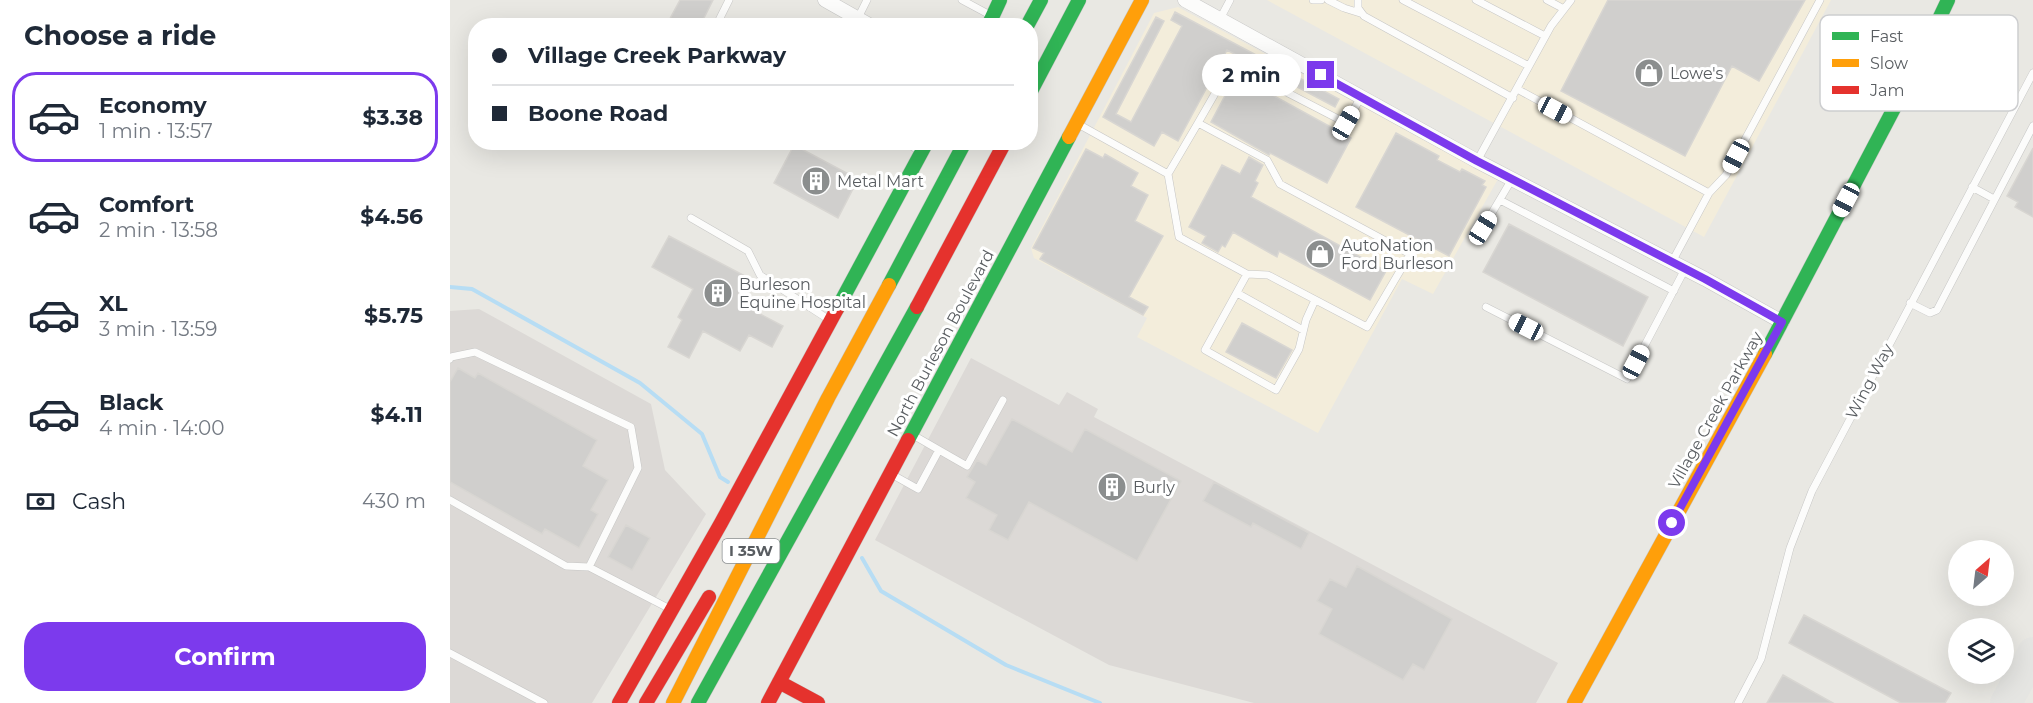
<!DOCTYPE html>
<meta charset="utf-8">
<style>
body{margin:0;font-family:Montserrat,sans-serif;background:#f6f6f7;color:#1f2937;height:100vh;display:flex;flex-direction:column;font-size:22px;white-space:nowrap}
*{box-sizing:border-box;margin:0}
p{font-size:20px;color:#747a83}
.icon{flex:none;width:33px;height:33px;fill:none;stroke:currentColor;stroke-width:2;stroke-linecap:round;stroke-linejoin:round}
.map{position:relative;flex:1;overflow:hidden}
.drawer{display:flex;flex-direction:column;background:#fff;width:450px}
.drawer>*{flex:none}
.banner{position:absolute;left:18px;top:18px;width:570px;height:132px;border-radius:24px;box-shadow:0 6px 24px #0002;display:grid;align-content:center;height:132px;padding:0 24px;background:#fff}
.needle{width:39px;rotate:28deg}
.fabs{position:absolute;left:1498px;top:540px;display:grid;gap:12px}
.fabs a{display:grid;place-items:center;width:66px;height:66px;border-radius:50%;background:#fff;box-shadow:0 6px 24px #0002;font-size:30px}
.end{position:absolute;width:27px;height:27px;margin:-14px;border:8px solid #7c3aed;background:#fff;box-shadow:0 0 0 3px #fff}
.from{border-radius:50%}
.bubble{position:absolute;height:42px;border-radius:21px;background:#fff;box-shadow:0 6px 24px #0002;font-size:20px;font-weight:700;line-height:42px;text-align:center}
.car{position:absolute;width:18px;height:36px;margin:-18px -9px;border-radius:8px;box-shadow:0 0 4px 2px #0007;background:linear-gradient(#fff 24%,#345 0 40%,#fff 0 76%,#345 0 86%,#fff 0)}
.banner b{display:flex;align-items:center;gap:21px;height:57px;font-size:22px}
.banner b+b{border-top:2px solid #e0e1e3}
.banner i{width:15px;height:15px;background:#1f2937}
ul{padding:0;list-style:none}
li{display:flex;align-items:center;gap:18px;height:90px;margin:0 12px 9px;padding:0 12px;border:3px solid transparent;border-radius:24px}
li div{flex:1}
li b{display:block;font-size:22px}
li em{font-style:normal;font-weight:700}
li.active{border-color:#7c3aed}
li>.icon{width:54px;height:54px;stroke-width:1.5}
h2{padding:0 24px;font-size:27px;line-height:72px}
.pay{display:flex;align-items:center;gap:15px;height:66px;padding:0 24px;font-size:22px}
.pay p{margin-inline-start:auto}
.primary-button{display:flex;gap:12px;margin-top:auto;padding:12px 24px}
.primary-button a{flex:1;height:69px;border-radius:24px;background:#7c3aed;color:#fff;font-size:24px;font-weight:700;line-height:69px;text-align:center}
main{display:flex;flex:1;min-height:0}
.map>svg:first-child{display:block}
</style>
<main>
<section class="drawer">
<h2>Choose a ride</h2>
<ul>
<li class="active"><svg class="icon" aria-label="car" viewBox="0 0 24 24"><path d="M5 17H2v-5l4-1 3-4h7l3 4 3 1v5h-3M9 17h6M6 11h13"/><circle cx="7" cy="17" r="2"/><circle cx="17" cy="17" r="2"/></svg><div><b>Economy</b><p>1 min · 13:57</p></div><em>$3.38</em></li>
<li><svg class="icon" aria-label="car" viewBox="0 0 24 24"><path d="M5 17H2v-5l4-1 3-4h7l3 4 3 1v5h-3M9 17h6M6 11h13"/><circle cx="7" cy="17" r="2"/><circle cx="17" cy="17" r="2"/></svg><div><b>Comfort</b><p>2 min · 13:58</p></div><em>$4.56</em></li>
<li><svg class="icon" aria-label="car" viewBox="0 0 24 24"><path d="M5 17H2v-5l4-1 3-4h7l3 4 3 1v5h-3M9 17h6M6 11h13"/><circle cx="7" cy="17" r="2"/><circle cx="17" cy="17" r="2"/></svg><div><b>XL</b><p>3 min · 13:59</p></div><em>$5.75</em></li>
<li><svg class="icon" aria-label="car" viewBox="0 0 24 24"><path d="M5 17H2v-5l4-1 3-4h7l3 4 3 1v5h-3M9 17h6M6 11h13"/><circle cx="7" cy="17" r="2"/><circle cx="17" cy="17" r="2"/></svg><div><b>Black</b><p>4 min · 14:00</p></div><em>$4.11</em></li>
</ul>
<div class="pay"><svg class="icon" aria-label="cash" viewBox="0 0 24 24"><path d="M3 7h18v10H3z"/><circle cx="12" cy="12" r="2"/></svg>Cash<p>430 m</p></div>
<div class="primary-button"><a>Confirm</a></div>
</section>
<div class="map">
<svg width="1583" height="703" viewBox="0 0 1583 703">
<rect width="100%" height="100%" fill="#e9e8e3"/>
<!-- commercial -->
<path fill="#f3eddb" d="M817,0H1381L1254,237Z
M728,7L1048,179L983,294L952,279L868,433L687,337L697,318L584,258L581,248L704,13Z"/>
<!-- industrial -->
<path fill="#dcd9d6" d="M29,309L201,404L215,470L256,514L142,703H0V311Z
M521,358L609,405L617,392L648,409L644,417L1108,663L1086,703H804L659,665L425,540Z"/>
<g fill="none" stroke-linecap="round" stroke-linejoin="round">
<!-- stream -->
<path stroke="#b7ddf4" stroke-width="4" d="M0,287L22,289L190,383L252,434L270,477L278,482
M412,558L431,591L556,665L650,703"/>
<!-- taxiway -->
<path stroke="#e5e5e2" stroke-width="32" d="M1556,703L1583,653"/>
</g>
<!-- building -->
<path fill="#d0cfcd" stroke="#d8d6d2" stroke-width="1.5" d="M230,0H263L250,26H216Z
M1158,0H1355L1309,81L1282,66L1235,156L1111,91Z
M725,12L889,99L885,107L777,50L728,141L712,132L704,146L653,117L706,17L714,21L666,114L681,122L732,26L721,20Z
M786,75L901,138L877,183L820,153L819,155L761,122Z
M946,133L989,156L987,160L1010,172L1012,169L1035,181L1032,185L1036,187L999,256L906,207Z
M344,145L408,179L388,218L324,183Z
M1583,148V217L1565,207L1568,202L1557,196Z
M636,149L653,158L655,154L688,173L681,186L698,195L685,221L713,236L679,297L698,307L693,315L590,259L594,253L583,248Z
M799,157L813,165L805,181L808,183L801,197L936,271L920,300L829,251L827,257L783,232L775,247L772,245L768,252L752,243L756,236L739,227L772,165L790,174Z
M1059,224L1198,297L1173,346L1033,272Z
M219,236L297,277L288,295L294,298L291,304L333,326L322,347L299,335L290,351L253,331L239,358L218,347L232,320L228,317L243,289L202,267Z
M792,323L842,350L826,378L776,352Z
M8,368L25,378L28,373L147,440L133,466L158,480L141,510L148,514L129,548L95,529L92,534L0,482V382Z
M562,419L622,452L635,429L731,481L687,561L579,502L558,540L539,530L547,515L516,498L525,482L517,477L527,460L536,465Z
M764,482L859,533L851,549L803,523L801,527L753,501Z
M176,525L200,538L182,570L158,557Z
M907,566L1002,619L974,670L963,664L953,680L869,634L882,609L867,601L880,579L896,587Z
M1354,615L1501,693L1495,703H1451L1339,643Z
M1333,675L1383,703H1317Z"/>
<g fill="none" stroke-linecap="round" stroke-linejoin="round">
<!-- lane casing -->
<g stroke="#c6c6c5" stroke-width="8">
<path id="lane" d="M512,0L540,15
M863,0H871
M878,0L894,8L910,13
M908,0V8L914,16L1063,98
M953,0L1079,66
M1026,0L1095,36
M1097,0L1114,9
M408,18L417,0
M770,19L780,0
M266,26L279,0
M1067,89L1259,193L1222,262
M628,124L718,174L729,237L797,274L818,275L917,327L960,254L830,184L817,160L748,123L782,64L896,123L911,97
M454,142L470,151
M1027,161L1101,26L1121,0
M718,174L748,123
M1522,187L1544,199
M1259,193L1276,175L1370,0
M1050,200L1224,291
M241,218L298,251L310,275L378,319
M1033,228L1062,179
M797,274L755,350L826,390L849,349L856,320L865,300
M787,293L853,330
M1460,303L1480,313L1487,310L1583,126
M1036,307L1177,379L1235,269
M0,359L1,357L25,352L181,427L188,468L139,567L220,609
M489,450L517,466L553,400
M443,475L468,489L489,450L463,435
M0,500L116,566L139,567
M0,653L94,703
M1288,703L1311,659L1340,548L1362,491L1583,73"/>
</g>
<!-- street casing -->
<g stroke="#c6c6c5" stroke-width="15">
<path id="street" d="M375,0L421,26
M735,0L1027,161L1255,279L1332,322"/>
</g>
<!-- fast casing -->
<g stroke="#c5c5c3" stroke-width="15">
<path id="fast" d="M538,26L550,0
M577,26L591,0
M580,93L629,0
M439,285L515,142
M387,309L477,142
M1315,354L1471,57L1498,0
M458,440L619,137
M248,703L467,307"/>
</g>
<!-- slow casing -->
<g stroke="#c5c5c3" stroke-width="15">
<path id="slow" d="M619,137L692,0
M223,703L378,398L439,285
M1124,703L1315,354"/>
</g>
<!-- jam casing -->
<g stroke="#c5c5c3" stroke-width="15">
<path id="jam" d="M467,307L555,142
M329,682L368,703
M169,703L271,523L387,309
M196,703L259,597
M318,703L458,440"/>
</g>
<!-- lane -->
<use href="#lane" stroke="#fcfcfb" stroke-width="7"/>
<!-- street -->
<use href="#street" stroke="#fcfcfb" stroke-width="14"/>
<!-- fast -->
<use href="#fast" stroke="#30b455" stroke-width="14"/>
<!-- slow -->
<use href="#slow" stroke="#ff9f0a" stroke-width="14"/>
<!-- jam -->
<use href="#jam" stroke="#e5322d" stroke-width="14"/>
</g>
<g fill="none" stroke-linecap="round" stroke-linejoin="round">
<!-- route -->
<path stroke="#7c3aed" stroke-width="8" d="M871,75L1027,161L1255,279L1332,322L1222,523"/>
</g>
<!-- icons -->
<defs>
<g id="shop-disc" transform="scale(1.5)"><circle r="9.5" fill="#8b8e8e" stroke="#fff"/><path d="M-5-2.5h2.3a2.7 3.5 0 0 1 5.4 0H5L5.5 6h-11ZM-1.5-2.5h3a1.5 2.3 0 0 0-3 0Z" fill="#fff"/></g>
<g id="building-disc" transform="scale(1.5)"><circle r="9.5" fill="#8b8e8e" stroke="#fff"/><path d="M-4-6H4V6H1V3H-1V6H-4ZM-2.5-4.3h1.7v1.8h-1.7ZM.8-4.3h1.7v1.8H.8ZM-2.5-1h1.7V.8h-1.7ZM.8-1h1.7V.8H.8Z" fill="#fff"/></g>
</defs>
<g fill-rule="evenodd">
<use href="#shop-disc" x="1199" y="73"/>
<use href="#building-disc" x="366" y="181"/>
<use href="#shop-disc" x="870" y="254"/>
<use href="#building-disc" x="268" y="293"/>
<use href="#building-disc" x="662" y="487"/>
</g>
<g text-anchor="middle" stroke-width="6" stroke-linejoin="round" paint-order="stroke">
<!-- shield labels -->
<rect fill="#fff" stroke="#8b8e90" stroke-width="1.5" x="272.5" y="539" width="57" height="24" rx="4.5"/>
<g font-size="15" font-weight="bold" fill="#595d61">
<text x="301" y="556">I 35W</text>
</g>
<!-- poi labels -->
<g font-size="16" fill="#595d61" stroke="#fff" text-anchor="start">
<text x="1220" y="79">Lowe's</text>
<text x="387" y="187">Metal Mart</text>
<text x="891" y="251">AutoNation<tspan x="891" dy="18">Ford Burleson</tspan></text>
<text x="289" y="290">Burleson<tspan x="289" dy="18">Equine Hospital</tspan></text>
<text x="683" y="493">Burly</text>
</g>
<!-- street labels -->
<g font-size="16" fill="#595d61" stroke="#fff">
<text transform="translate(490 343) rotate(-62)" y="6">North Burleson Boulevard</text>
<text transform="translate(1419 381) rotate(-62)" y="6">Wing Way</text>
<text transform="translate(1265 410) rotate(-61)" y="6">Village Creek Parkway</text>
</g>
</g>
<!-- legend -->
<rect x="1370" y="15" width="198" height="96" rx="9" fill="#fff" stroke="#cdced0" stroke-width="1.5"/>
<rect x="1382" y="32" width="27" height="8" fill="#30b455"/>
<rect x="1382" y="59" width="27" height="8" fill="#ff9f0a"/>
<rect x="1382" y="86" width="27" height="8" fill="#e5322d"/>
<g font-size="16" fill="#595d61">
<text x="1420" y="42">Fast</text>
<text x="1420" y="69">Slow</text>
<text x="1420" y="96">Jam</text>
</g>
</svg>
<div class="fabs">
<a><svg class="needle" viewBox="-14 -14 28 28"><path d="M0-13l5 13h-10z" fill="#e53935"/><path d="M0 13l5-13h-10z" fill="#747a83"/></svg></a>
<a><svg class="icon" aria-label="layers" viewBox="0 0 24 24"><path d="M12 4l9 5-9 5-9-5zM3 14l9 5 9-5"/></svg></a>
</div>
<i class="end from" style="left:1222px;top:523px"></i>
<i class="end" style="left:871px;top:75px"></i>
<div class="bubble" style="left:752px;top:54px;width:99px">2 min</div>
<i class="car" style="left:1105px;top:110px;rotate:118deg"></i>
<i class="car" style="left:896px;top:123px;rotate:30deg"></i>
<i class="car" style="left:1286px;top:156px;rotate:208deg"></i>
<i class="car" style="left:1396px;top:200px;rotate:208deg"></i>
<i class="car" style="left:1033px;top:228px;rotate:32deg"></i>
<i class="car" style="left:1076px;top:327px;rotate:297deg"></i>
<i class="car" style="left:1186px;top:362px;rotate:28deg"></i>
<div class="banner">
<b><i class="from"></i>Village Creek Parkway</b>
<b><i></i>Boone Road</b>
</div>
</div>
</main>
